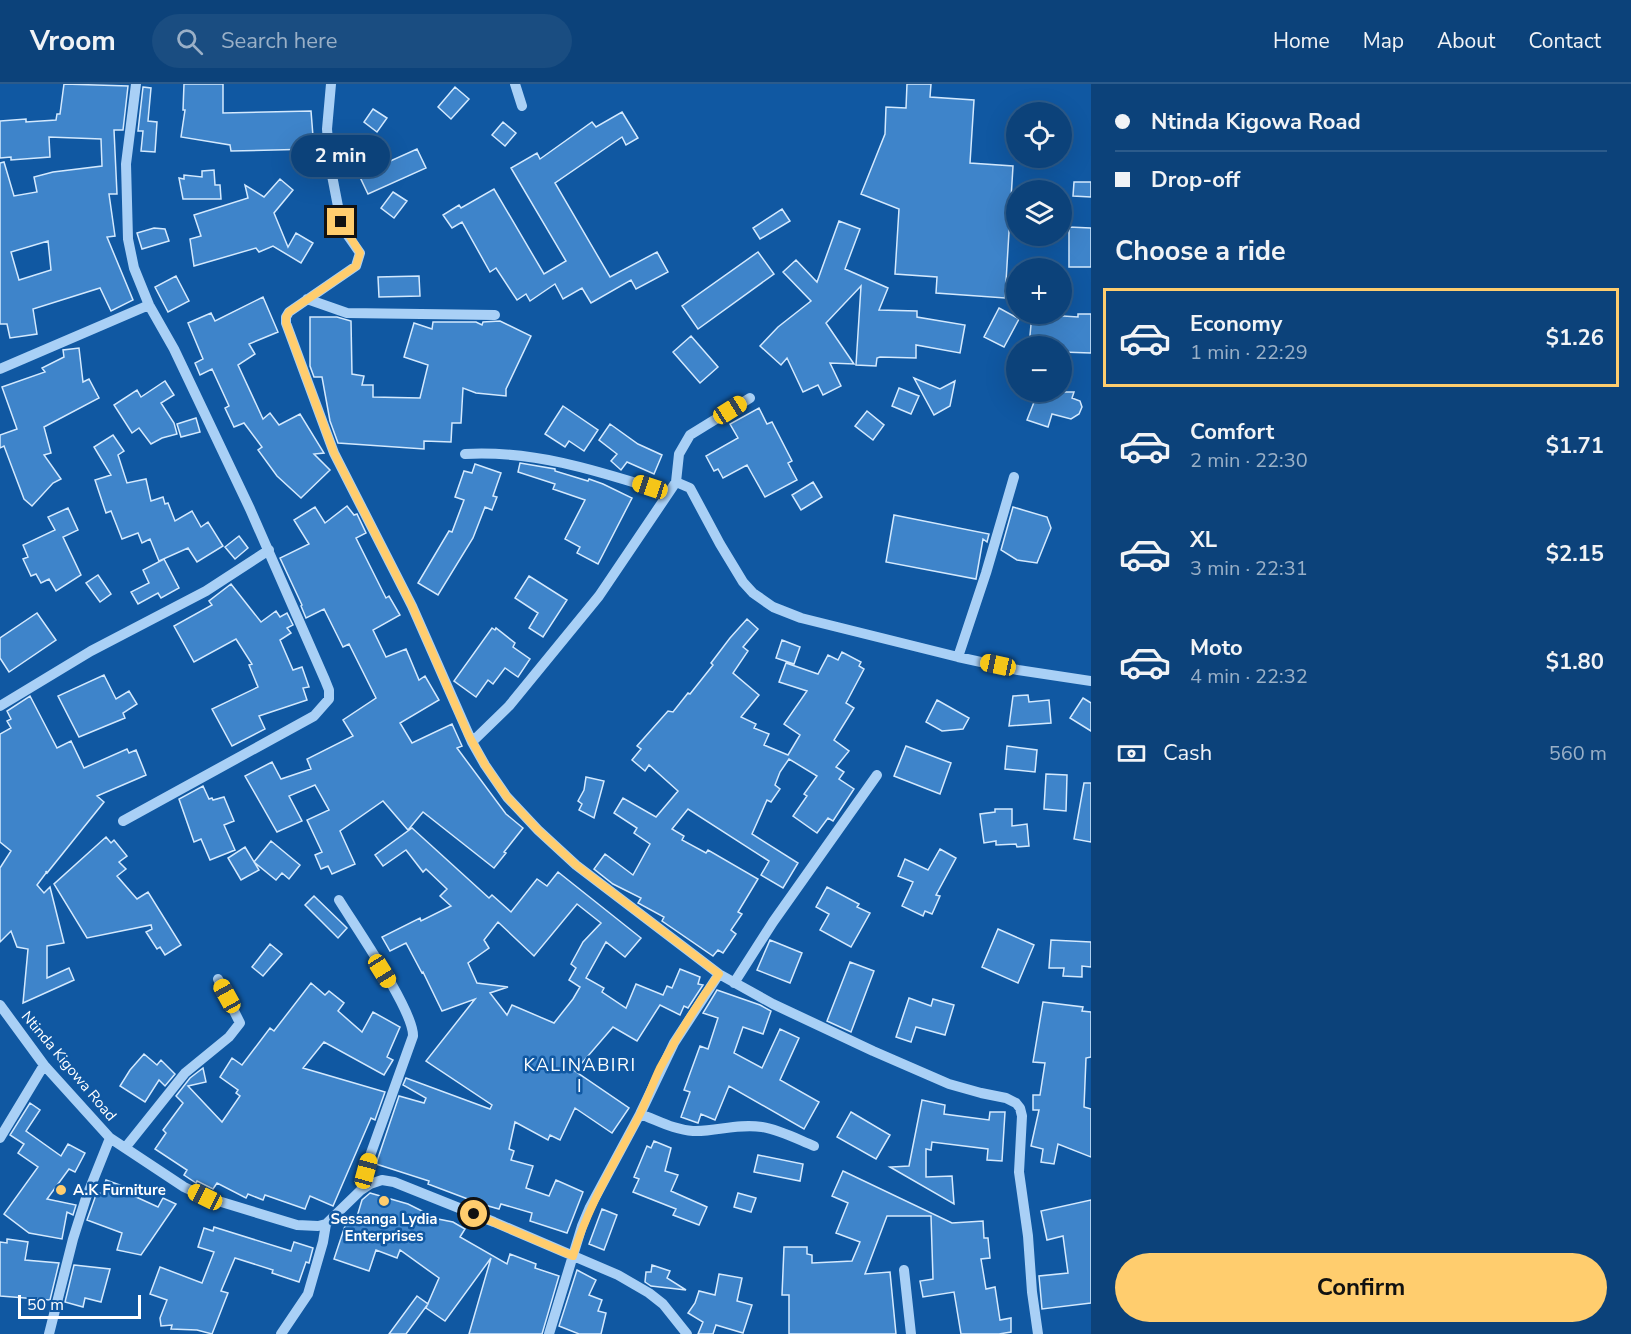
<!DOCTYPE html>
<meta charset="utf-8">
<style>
body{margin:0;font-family:"Nunito Sans",sans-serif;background:#1a4d81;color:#f1f3f6;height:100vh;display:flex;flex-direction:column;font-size:22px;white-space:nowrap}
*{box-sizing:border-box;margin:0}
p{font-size:20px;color:#9ab0c7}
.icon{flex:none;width:33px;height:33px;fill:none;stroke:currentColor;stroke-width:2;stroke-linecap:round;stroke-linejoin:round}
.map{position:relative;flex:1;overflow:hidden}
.sheet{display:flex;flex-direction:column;background:#0c427a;width:540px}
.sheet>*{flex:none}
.top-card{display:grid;align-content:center;height:132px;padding:0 24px;background:#0c427a}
.fabs{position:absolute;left:1006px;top:18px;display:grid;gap:12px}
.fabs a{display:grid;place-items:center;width:66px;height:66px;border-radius:50%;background:#0c427a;box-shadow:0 6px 24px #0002,0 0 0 2px #2c5b8b;font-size:30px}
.scale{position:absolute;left:18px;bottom:15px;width:123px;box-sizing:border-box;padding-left:6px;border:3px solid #fff;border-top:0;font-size:16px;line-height:21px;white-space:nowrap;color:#fff;-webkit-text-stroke:4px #1058a2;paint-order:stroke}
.end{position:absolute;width:27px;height:27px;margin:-14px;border:8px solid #ffcd6e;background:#111;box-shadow:0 0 0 3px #111}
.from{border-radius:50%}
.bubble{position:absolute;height:42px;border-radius:21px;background:#0c427a;box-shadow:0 6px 24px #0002,0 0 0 2px #2c5b8b;font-size:20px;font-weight:700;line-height:42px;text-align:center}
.car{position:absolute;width:18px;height:36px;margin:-18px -9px;border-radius:8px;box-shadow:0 0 4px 2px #0007;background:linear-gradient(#f5c518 24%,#345 0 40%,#f5c518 0 76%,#345 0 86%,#f5c518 0)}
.top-card b{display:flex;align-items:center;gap:21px;height:57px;font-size:22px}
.top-card b+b{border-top:2px solid #2c5b8b}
.top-card i{width:15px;height:15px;background:#f1f3f6}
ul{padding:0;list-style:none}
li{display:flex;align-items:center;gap:18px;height:99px;margin:0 12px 9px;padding:0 12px;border:3px solid transparent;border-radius:0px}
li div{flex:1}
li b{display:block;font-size:22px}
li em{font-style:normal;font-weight:700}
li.on{border-color:#ffcd6e}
li>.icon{width:54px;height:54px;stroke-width:1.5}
h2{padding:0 24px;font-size:27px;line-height:72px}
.pay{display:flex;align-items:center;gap:15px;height:66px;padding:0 24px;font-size:22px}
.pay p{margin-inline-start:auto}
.cta{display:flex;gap:12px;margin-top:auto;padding:12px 24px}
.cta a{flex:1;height:69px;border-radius:36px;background:#ffcd6e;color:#111;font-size:24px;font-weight:700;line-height:69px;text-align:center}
header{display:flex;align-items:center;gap:36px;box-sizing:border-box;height:84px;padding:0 30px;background:#0c427a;border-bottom:2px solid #2c5b8b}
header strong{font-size:28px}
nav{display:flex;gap:33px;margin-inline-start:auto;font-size:21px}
.search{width:420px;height:54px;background:#1a4d81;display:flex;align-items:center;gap:15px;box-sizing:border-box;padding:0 21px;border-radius:33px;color:#9ab0c7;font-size:22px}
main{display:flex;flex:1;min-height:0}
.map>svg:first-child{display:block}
</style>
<header>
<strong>Vroom</strong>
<div class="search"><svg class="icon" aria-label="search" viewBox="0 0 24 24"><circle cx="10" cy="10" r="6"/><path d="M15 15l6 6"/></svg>Search here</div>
<nav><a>Home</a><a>Map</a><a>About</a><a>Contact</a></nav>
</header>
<main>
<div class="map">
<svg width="1091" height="1250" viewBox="0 0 1091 1250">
<rect width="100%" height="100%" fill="#1058a2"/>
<!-- building -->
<path fill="#3e84ca" stroke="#d3e9fe" stroke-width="1.5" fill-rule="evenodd" d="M64,0L128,2L123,46H114L117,110H109L115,152L107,153L133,216L111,227L100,204L33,225L37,250L10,254L7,240H0V79L4,78L14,112L37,108L34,93L53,88L102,82L101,55L49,53L50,73L11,76V73L0,74V37L26,35V38L56,36L57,30H60ZM48,157L51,186L19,196L11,168Z
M184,0H223V29L311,27L314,65L231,67L230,61L181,53L185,26H183Z
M907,0H931L930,13L974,16L970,79L1013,82L1005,214L936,209L937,193L895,190L899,125L861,110L885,50L886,23L906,24Z
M143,3L151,4L148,37L157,38L155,68L141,67L143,47H138Z
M455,3L469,15L451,35L438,23Z
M373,25L387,34L377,48L364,38Z
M622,28L638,54L626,61L622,53L555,99L610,193L657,168L668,188L636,205L631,196L591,219L582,204L563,215L555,200L530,217L526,210L517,216L496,184L490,188L462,138L452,144L443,131L459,121L461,124L494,105L544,190L566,177L511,84L537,69L540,75L592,38L596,43Z
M503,38L516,49L505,62L492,51Z
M417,65L426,84L368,110L359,91Z
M214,86L215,101H220L221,115H183L179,94L184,95V91L202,93V87Z
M280,95L293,106L274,129L288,163L296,149L313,159L301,179L273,162L259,168L256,164L194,182L190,155L201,152L194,131L248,114L245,101L264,113Z
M1074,98H1091V113L1073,112Z
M393,108L407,117L394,134L381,124Z
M782,125L790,137L760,155L753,144Z
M839,137L860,145L845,185L888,204L879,226L917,227V233L965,241L960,269L916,261V274L880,273L877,274L876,282L856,281L861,202L826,239L854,280L830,279L841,302L823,311L818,301L803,308L787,274L781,281L760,262L778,243L811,217L783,188L796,176L817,198Z
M1069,143L1091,144V183H1069Z
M154,144L165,145L169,157L142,165L137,149Z
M758,168L774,190L698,245L682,222Z
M176,192L189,217L168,228L155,203Z
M419,192L420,212L379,213L378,193Z
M263,213L278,248L249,260L255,270L238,281L263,335L270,329L279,341L300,330L324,369L314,370L330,386L301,414L277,392L258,366L262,363L244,339L234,343L225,324L229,322L212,285L200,291L195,279L203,275L188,239L211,229L215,237Z
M999,224L1019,235L1004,263L984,253Z
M1032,230L1078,233V230H1091V269L1062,268V262H1029Z
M310,233H337L351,237L352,290L364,292L362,301H373V313L420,314L428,281L404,273L414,239L432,245L433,238H476L482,241L483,238L500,237L531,252L506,305V312L476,309L463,304L461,339H452L451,358L424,357V365L338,359L330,337L322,293H314L310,282Z
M691,252L718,283L700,299L673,268Z
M79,264L83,298L89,295L99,314L44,343L51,369L44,371L61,395L53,399L32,422L24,415L4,362L0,364V351L17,345L2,303L45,288L42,284L64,273L63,266Z
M914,294L940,305L955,297L950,322L934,331Z
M165,297L174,311L161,319L174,339L177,350L162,354L151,360L139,344L132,349L114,321L137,306L141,313Z
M899,304L919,312L911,330L892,322Z
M1038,308H1074L1072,314L1080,317L1082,323L1079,330L1071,335L1052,330L1048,343L1027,336Z
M563,322L598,346L584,367L569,357L565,363L545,350Z
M759,324L767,340L772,338L792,377L788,379L797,396L765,413L747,381L723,394L718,385L714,387L706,372L738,354L730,340Z
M867,327L884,341L873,356L855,342Z
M196,334L200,348L181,353L177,340Z
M610,340L638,360L662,371L654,390L627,378L621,386L611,377L617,370L599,356Z
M113,351L124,367L118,371L127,399L146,395L151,417L163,413L165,420L168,419L175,437L192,427L201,443L208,438L223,462L197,478L188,464L159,477L150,455L142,459L138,449L122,455L111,427L106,429L95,396L111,391L94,363Z
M520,379L555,385V387L588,397L589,395L603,400L632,414L598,480L577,469L580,463L565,455L585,416L553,405L555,400L518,388Z
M475,380L501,389L493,412L497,413L492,426L485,423L473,454L438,511L418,499L449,447L452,448L464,416L455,413L464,387L472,389Z
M813,398L822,413L801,426L792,411Z
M347,422L354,431L357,430L366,449L356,454L386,514L389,512L400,531L373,546L386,573L406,565L419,596L425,592L439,616L400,639L412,659L452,640L462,662L457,664L506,730L523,744L504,768L506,769L494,784L423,728L408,746L383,717L340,747L355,780L332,790L328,782L321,785L315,771L322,768L307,736L329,726L315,701L289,712L302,737L277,748L245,692L272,678L281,695L311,685L307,675L353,652L343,636L376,614L349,560L343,563L324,525L306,534L301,522L302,521L280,474L309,460L294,436L315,423L325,439Z
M1013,423L1047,433L1051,444L1037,479L1017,476L1001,466Z
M68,424L78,446L63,453L81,491L56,507L49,495L41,499L36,490L31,492L23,475L28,473L23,461L55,446L48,433Z
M894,431L989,450L987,458L983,455L976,495L886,478Z
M239,452L248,464L235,475L225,463Z
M164,475L179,504L161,514L158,509L138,520L131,508L149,499L143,486Z
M98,491L111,510L100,518L86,499Z
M529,492L567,516L543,553L529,544L538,529L515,514Z
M231,500L261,538L276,527L280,533L287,529L293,541L287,544L291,549L280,556L293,586L302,583L309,603L303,604L307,616L259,632L265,645L232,662L212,625L258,603L249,581L252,580L236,555L194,578L174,542L212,521L209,517Z
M37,529L56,556L9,588L0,574V554Z
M747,535L758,545L743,563L748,567L733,589L759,611L741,633L756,640L754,644L769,650L764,661L788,671L800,651L784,640L807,607L779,598L786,579L818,590L828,571L838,576L842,568L861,578L859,582L864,585L846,619L854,624L834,656L849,667L836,683L844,688L839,695L854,705L833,737L828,734L817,749L793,732L807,712L804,710L817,692L789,675L780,688L775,701L780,705L771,718L767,716L752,750L798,779L783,804L761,791L769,777L688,725L672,745L684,752L682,756L706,769L708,766L758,795L738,828L742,830L731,846L736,850L723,869L718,866L713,872L662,837L664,833L638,819L641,814L613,800L594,785L605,770L633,791L650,760L634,749L637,744L614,729L623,714L656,733L678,707L649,681L645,687L632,676L641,665L637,662L668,627L673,628L688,609L690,610L713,581L711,579L730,554Z
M492,544L495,546L496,544L515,559L513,563L530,575L518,593L505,584L493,600L488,596L476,613L454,597Z
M782,556L800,563L794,580L776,574Z
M104,591L116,615L129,607L137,620L123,629L125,634L79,653L58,612Z
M1028,611L1029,618L1049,616L1051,639L1009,642L1013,612Z
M30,612L57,664L71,657L84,684L127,665L129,669L136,666L146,691L97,712L104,718L47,789L46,787V789L37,801L44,809L50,803L64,859L47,862V894L69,884L74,896L23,919L28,865L17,863L11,847L0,858V784L11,767L0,758V650L11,644L7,637L11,635L7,627Z
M1083,614L1091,619V647L1070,634Z
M937,616L969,634L963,645L942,647L926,638Z
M906,662L951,679L940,710L894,692Z
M1007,662L1037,666L1035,688L1005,685Z
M1046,690L1067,691L1066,727L1044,725Z
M586,693L604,697L594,734L579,726L582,720L578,717L584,706Z
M1084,699H1091V758L1074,755Z
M203,702L209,715L212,714L213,716L224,713L234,737L224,741L235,766L210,776L201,755L194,758L179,715Z
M995,725H1012V742L1027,740L1029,762L1017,763L1016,760L996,761V757L984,759L980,730L995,728Z
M412,744L489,814L492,811L511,828L537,795L547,802L558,788L641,854L625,873L606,858L586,894L604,904L602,908L626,924L636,900L663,911L667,902L672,904L680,885L700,893L698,900L703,901L688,924L684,922L680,931L660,921L637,957L613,943L575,987L629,1024L612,1049L575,1024L560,1056L550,1051L548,1056L515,1038L509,1065L514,1067L511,1076L533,1082L526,1104L549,1112L556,1096L583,1108L567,1149L530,1137L532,1129L501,1120L499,1125L481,1120L428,1100L429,1097L376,1080L399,1012L424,1019L426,1014L403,1001L406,994L490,1025L492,1021L426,977L475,915L442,927L423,888L422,889L406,859L390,867L382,853L420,834L421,837L451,822L440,812L447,805L426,785L423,788L406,766L383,782L375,771ZM577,820L601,839L583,858L571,880L576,884L569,896L580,903L573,915L554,939L512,921L507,931L490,909L508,903L477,899L468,879L489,864L484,856L498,838L534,872Z
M106,753L111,759L114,756L127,772L119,778L126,785L117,792L137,815L148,808L181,861L165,871L160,863L157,865L146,848L152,845L151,841L87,854L54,800Z
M271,757L300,781L289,795L282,789L276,796L254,778Z
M245,763L259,786L241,796L228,774Z
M940,765L956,774L936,811L940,812L932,830L925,827L923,832L902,822L913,798L898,792L905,775L928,786Z
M827,803L859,820L857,823L870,829L851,863L820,846L829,830L816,823Z
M314,812L347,844L338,854L305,821Z
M998,845L1034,861L1018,899L982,883Z
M770,856L802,869L790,899L757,886Z
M1051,856L1091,858V883L1082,882V893L1063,892L1064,884H1049Z
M270,860L282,870L263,892L252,883Z
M850,878L874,887L851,948L827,937Z
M311,899L325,911L329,907L344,919L338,927L362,948L373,928L400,943L387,973L393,976L384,991L324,958L303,984L385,1008L375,1036L371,1034L333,1122L310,1112L305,1125L265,1111L263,1116L248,1110L246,1114L217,1099L213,1105L197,1097L196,1099L184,1091L187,1086L155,1065L166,1049L163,1046L183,1019L176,1012L190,994L203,984L206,998L188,1002L222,1038L240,1012L236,1009L238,1006L220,993L232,974L242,981L270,944L274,947Z
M717,906L760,921L771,927L763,950L743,943L734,969L762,984L780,945L799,954L780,996L819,1018L804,1045L729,1002L715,1036L701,1030L698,1039L681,1033L690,1008L684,1006L700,962L708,965L718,934L703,929Z
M909,914L931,922L933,915L954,921L945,951L916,943L911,958L896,953Z
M1043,918L1083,923L1082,927L1091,928V973L1086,974L1084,1023L1091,1025V1073L1058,1060L1054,1080L1041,1078L1043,1065L1031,1062L1039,1026H1033V1011H1040L1045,979L1033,978Z
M144,970L157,981L161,976L175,990L165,1002L159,996L145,1018L120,1002L130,986Z
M922,1016L945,1021L944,1030L989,1036L990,1028H1005L1002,1077L987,1076L988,1065L932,1058L931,1066L926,1065V1093L952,1092L954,1120L890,1083L909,1082Z
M30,1019L40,1026L26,1047L61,1072L68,1060L85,1069L75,1088L69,1085L47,1115L76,1121L73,1131L67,1128L62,1155L29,1149L4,1130L38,1083L18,1069L24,1060L10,1051Z
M851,1028L890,1051L876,1075L837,1053Z
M654,1057L671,1064L665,1087L678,1091L671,1107L707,1123L699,1141L673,1131L676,1125L633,1108L639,1095L634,1093L647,1062L651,1064Z
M758,1071L803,1080L800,1097L754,1088Z
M843,1087L952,1139L983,1137L984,1154H988L990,1174L981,1175L986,1205L995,1203L1000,1236L1011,1234V1248L999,1250H961L954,1208L923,1213L920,1197L933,1195L931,1132H887L865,1190L890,1188L896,1250H789V1211H782L784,1163H807V1170L812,1171V1179L852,1177L860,1158L836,1149L848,1119L832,1112Z
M106,1096L136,1107L134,1112L158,1123L163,1114L176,1120L141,1171L117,1166L122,1149L87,1136L97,1108L101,1110Z
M370,1109L408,1120L438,1135L453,1138L465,1145L460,1153L507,1180L510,1170L536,1180L535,1184L559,1192L542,1250H469L491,1174L445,1237L426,1224L439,1194L400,1166L397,1174L376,1166L369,1187L334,1175L348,1133L356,1136L362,1116Z
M738,1109L756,1114L751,1128L734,1123Z
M1091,1116V1219L1042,1225L1039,1192L1068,1189L1063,1152L1047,1156L1041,1127Z
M602,1125L617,1131L604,1166L589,1160Z
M214,1143L291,1167L294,1158L313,1164L309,1179L306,1178L299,1198L272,1189L273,1186L235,1174L221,1207L228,1209L212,1250L197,1246L171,1245L172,1241L161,1242L160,1234L167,1216L150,1210L160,1183L202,1199L214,1168L198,1163L204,1144L213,1147Z
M7,1155L28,1158L25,1176L59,1179L50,1216L0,1212V1158L7,1159Z
M74,1181L110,1185L101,1218L85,1214L83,1223L65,1218Z
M652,1181L670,1187L667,1194L686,1206L651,1202L645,1198L646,1188H651Z
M577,1186L596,1196L589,1211L602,1216L598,1227L606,1229L601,1250H579L559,1242Z
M719,1190L742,1194L737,1217L752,1221L743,1249L716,1241L713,1250H698L703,1238L688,1229L695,1219L699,1207L715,1211Z
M417,1212L428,1220L406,1250H389Z"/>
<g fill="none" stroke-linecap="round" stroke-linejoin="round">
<!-- minor -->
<path stroke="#a9d0f6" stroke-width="10" d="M331,0L327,45L330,81L341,138L344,146L360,169L356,182L289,228L286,233V239L334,369L412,522L472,658L485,681L507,713L538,746L576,781L719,890L773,920L873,967L949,1000L981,1009L1006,1014L1016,1019L1020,1024L1022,1032L1019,1088L1028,1152L1032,1208L1038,1250
M515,0L522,22
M307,215L347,229L495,231
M0,285L149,221
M750,314L690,351L679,370L676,398L690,404L720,460L743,498L753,509L773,523L801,534L958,573L1018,586L1091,597
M465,370C536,366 601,388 668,409
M958,573L986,489L1014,393
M0,622L91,567L206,507L269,466
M472,658L509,622L599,512L676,398
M123,737L314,632L329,615V606L325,596L250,425L174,265L149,221L134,184L128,155L126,80L136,0
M339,816C355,842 414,927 413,952L371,1069L361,1106
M734,899L773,838L877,691
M0,921L44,981L110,1054L184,1103L205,1113L297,1141L318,1142L326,1140L361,1106L370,1100L382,1096L394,1098L494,1138L618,1191L649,1209L663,1220L687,1250
M640,1030C657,1036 674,1046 693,1047C716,1048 737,1039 762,1043C780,1046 797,1055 814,1062
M0,1054L44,981
M125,1064L185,989L229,953L240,939L218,895
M904,1186L911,1250
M49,1250L73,1155L86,1114L110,1054
M281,1250L308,1210L323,1158L326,1140
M549,1250L582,1142L590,1123L640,1030L674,959L719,890"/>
</g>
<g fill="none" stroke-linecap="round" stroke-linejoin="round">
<!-- route -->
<path stroke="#ffcd6e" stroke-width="8" d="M341,138L360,169L356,182L289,228L286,233V239L334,369L412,522L468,650L485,681L507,713L538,746L576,781L719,890C697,920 678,951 660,984C653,999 647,1015 640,1030C616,1077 588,1121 573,1172L474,1130"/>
</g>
<!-- markers -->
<g fill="#ffcd6e" stroke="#1058a2" stroke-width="2">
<circle cx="61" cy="1106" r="6"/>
<circle cx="384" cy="1117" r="6"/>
</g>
<g text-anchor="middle" stroke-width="5" stroke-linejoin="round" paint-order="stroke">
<!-- street labels -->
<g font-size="15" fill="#fff" stroke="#1058a2">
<text transform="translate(69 982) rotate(50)" y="5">Ntinda Kigowa Road</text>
</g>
<!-- poi labels -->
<g font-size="15" font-weight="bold" fill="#fff" stroke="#1058a2" text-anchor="start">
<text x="73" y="1111">A.K Furniture</text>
<text x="384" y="1140" text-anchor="middle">Sessanga Lydia<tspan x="384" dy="17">Enterprises</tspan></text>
</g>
<!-- quarter labels -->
<g font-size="18" letter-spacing="1.5" fill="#fff" stroke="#1058a2">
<text x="580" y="987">KALINABIRI<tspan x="580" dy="21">I</tspan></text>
</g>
</g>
</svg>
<div class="fabs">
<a><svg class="icon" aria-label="locate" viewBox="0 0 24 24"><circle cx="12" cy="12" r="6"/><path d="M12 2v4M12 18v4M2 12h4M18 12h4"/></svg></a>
<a><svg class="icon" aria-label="layers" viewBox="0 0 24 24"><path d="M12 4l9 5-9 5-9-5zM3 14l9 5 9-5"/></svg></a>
<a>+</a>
<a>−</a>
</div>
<div class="scale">50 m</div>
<i class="end from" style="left:474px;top:1130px"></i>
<i class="end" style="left:341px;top:138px"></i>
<div class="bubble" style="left:291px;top:51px;width:99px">2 min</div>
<i class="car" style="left:730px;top:326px;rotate:58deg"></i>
<i class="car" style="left:650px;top:403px;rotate:288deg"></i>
<i class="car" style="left:998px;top:581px;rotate:282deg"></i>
<i class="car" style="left:382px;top:887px;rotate:148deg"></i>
<i class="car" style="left:227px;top:912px;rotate:331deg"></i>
<i class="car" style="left:366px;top:1087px;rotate:15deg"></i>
<i class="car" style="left:205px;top:1113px;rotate:296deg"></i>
</div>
<section class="sheet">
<div class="top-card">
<b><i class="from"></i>Ntinda Kigowa Road</b>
<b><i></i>Drop-off</b>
</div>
<h2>Choose a ride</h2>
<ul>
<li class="on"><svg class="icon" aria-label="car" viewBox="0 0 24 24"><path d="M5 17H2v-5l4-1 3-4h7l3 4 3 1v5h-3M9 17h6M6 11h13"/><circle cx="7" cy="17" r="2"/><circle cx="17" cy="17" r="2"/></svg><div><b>Economy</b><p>1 min · 22:29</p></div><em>$1.26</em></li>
<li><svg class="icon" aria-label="car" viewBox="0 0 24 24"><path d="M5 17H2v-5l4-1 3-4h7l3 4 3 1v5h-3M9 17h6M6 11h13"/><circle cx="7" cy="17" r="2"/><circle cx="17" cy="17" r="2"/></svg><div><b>Comfort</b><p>2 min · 22:30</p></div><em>$1.71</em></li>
<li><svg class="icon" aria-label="car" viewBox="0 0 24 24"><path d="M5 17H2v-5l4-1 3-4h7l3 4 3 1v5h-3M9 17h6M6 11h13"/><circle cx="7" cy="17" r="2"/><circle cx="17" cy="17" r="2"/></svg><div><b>XL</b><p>3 min · 22:31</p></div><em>$2.15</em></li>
<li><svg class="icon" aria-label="car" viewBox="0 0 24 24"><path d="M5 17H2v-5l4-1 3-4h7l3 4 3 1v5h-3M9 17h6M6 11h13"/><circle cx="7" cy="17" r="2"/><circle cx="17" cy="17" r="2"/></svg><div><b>Moto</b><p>4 min · 22:32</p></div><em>$1.80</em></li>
</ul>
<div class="pay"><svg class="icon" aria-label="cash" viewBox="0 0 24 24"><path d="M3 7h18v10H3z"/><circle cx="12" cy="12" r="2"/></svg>Cash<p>560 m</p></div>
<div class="cta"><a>Confirm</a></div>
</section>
</main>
